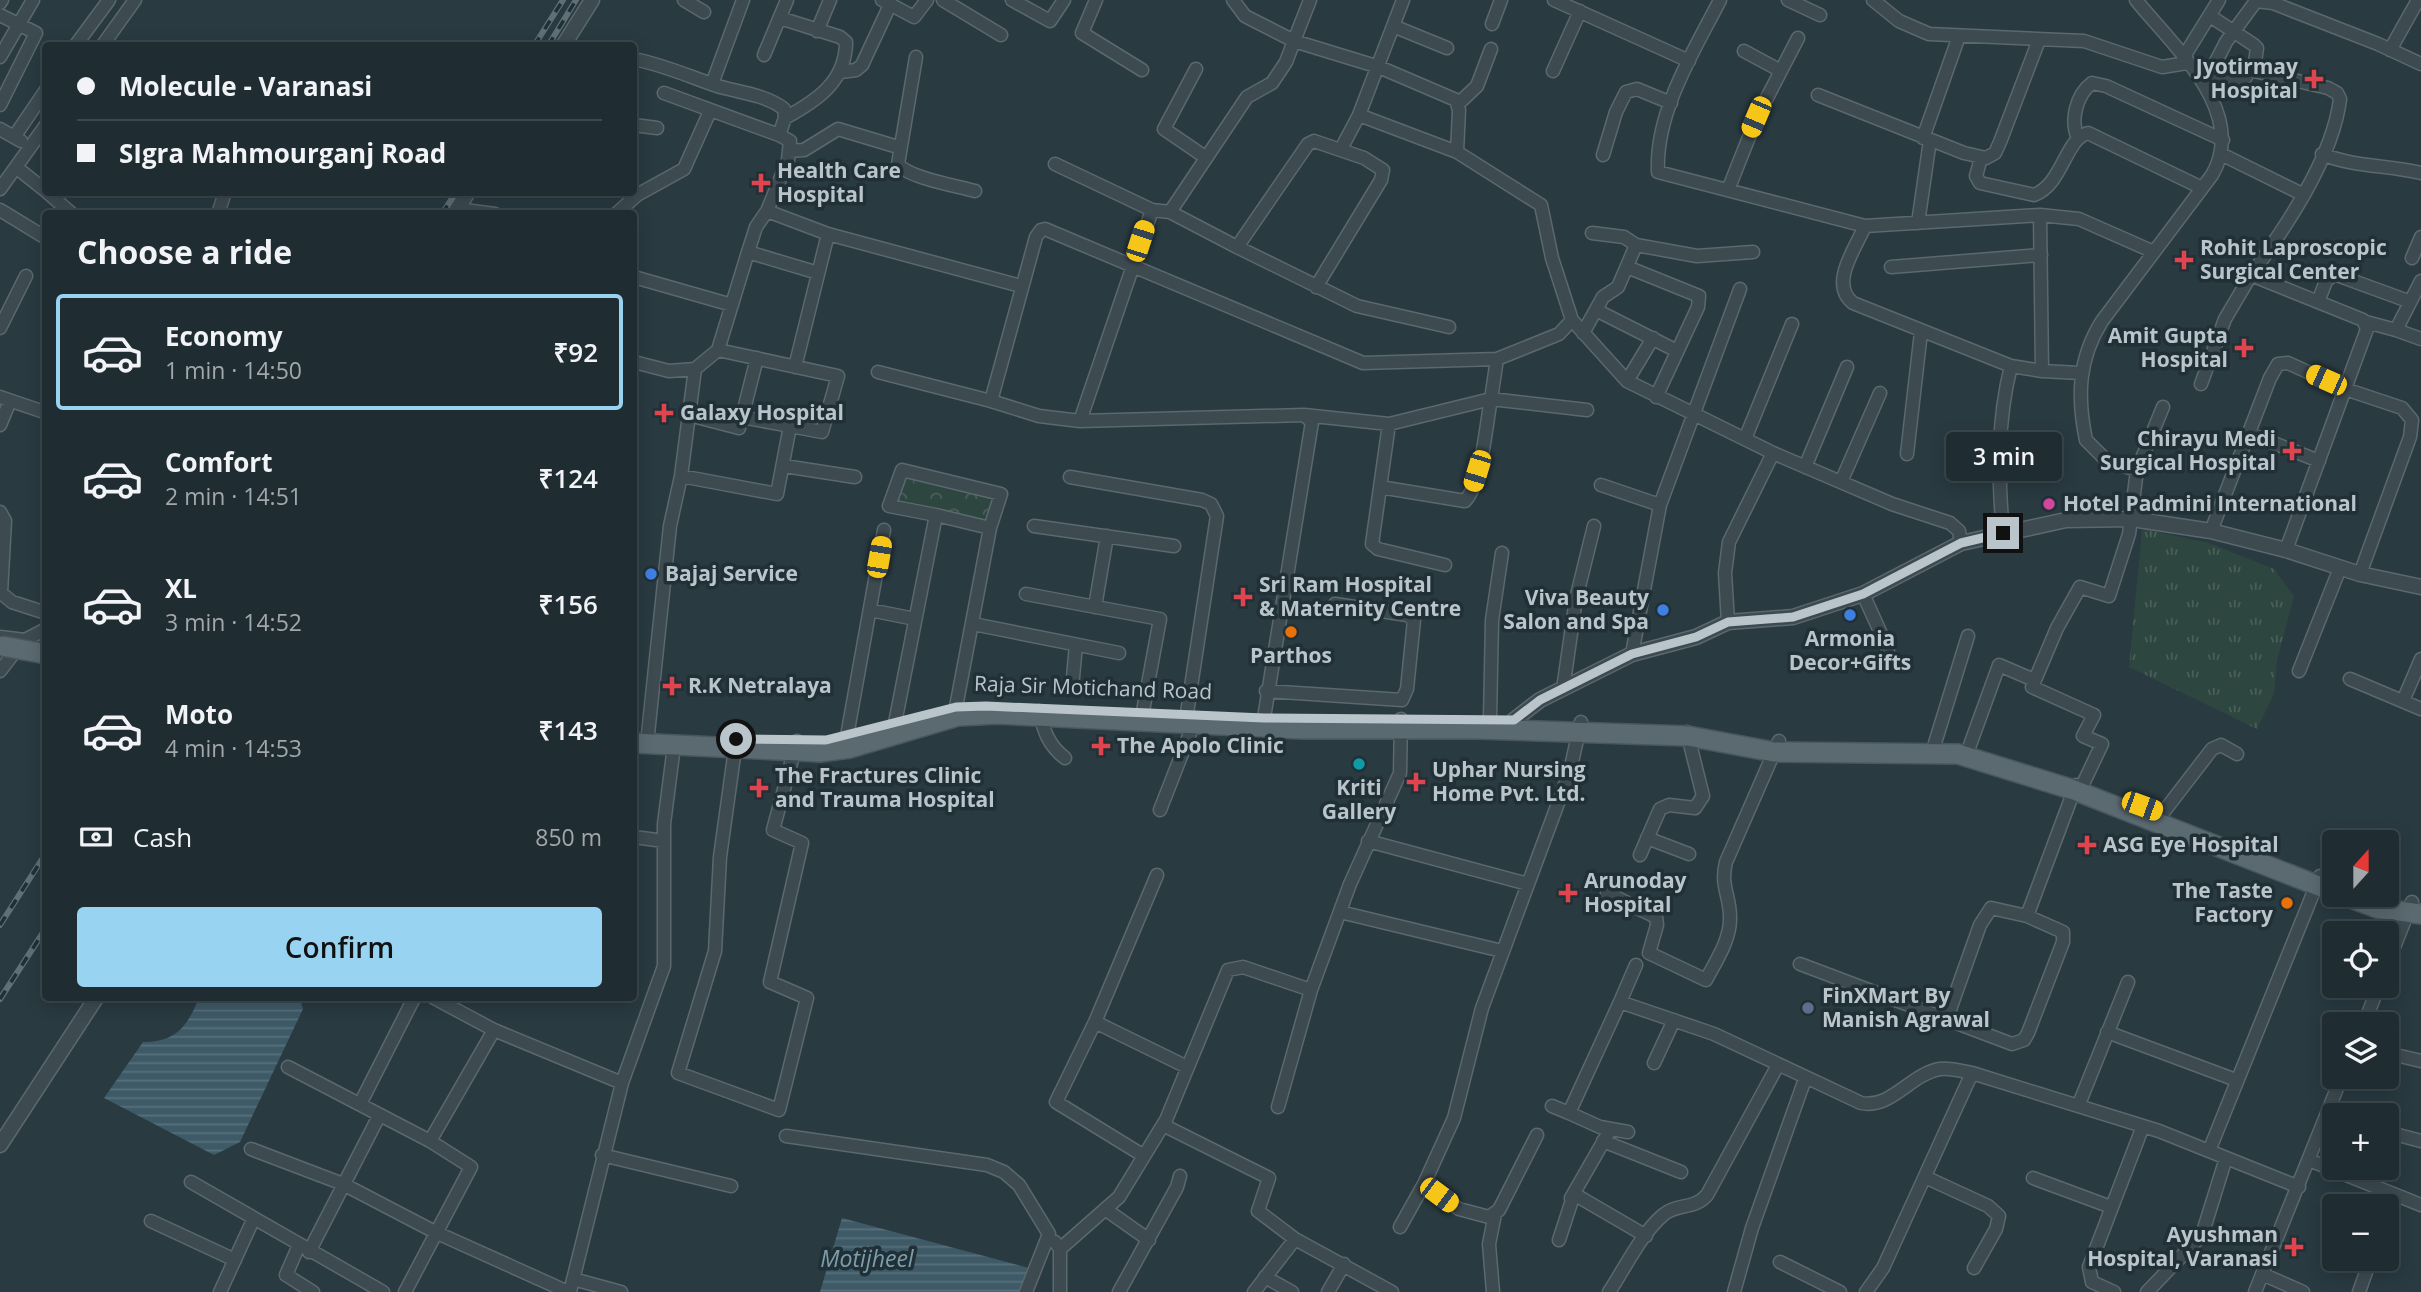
<!DOCTYPE html>
<meta charset="utf-8">
<style>
body{margin:0;font-family:"Open Sans",sans-serif;background:#2c383d;color:#f1f3f6;height:100vh;display:flex;flex-direction:column;font-size:26px;white-space:nowrap}
*{box-sizing:border-box;margin:0}
p{font-size:23px;color:#a1a7ab}
.icon{flex:none;width:38px;height:38px;fill:none;stroke:currentColor;stroke-width:2;stroke-linecap:round;stroke-linejoin:round}
.map{position:relative;flex:1;overflow:hidden}
.drawer{position:absolute;left:42px;top:210px;width:595px;height:791px;display:flex;flex-direction:column;background:#1f2c31;border-radius:7px;box-shadow:0 4px 18px #0003,0 0 0 2px #3c484d}
.drawer>*{flex:none}
.banner{position:absolute;left:42px;top:42px;width:595px;height:154px;border-radius:7px;box-shadow:0 4px 18px #0003,0 0 0 2px #3c484d;display:grid;align-content:center;height:154px;padding:0 35px;background:#1f2c31}
.needle{width:46px;rotate:21deg}
.fabs{position:absolute;left:2322px;top:830px;display:grid;gap:14px}
.fabs a{display:grid;place-items:center;width:77px;height:77px;border-radius:7px;background:#1f2c31;box-shadow:0 4px 18px #0003,0 0 0 2px #3c484d;font-size:35px}
.end{position:absolute;width:32px;height:32px;margin:-16px;border:9px solid #bac5cb;background:#111;box-shadow:0 0 0 4px #111}
.from{border-radius:50%}
.bubble{position:absolute;height:49px;border-radius:7px;background:#1f2c31;box-shadow:0 4px 18px #0003,0 0 0 2px #3c484d;font-size:23px;font-weight:600;line-height:49px;text-align:center}
.car{position:absolute;width:21px;height:42px;margin:-21px -10px;border-radius:9px;box-shadow:0 0 5px 2px #0007;background:linear-gradient(#f5c518 24%,#345 0 40%,#f5c518 0 76%,#345 0 86%,#f5c518 0)}
.banner b{display:flex;align-items:center;gap:24px;height:66px;font-size:26px}
.banner b+b{border-top:2px solid #3c484d}
.banner i{width:18px;height:18px;background:#f1f3f6}
ul{padding:0;list-style:none}
li{display:flex;align-items:center;gap:21px;height:116px;margin:0 14px 10px;padding:0 21px;border:4px solid transparent;border-radius:7px}
li div{flex:1}
li b{display:block;font-size:26px}
li em{font-style:normal;font-weight:600}
li.selected{border-color:#98d4f2}
li>.icon{width:63px;height:63px;stroke-width:1.5}
h2{padding:0 35px;font-size:32px;line-height:84px}
.pay{display:flex;align-items:center;gap:18px;height:77px;padding:0 35px;font-size:26px}
.pay p{margin-inline-start:auto}
.cta{display:flex;gap:14px;margin-top:auto;padding:14px 35px}
.cta a{flex:1;height:80px;border-radius:7px;background:#98d4f2;color:#111;font-size:28px;font-weight:600;line-height:80px;text-align:center}
.map>svg:first-child{display:block}
</style>
<div class="map">
<svg width="2421" height="1292" viewBox="0 0 2421 1292">
<defs>
<pattern id="grass-tufts" width="24" height="20" patternUnits="userSpaceOnUse" patternTransform="scale(1.75)"><rect width="24" height="20" fill="#2e4640"/><path d="M3 7l-1-3M5 7V3M7 7l1-3M15 17l-1-3M17 17v-4M19 17l1-3" fill="none" stroke="#4a5f5a"/></pattern>
<pattern id="forest-crowns" width="20" height="18" patternUnits="userSpaceOnUse" patternTransform="scale(1.75)"><rect width="20" height="18" fill="#2e4640"/><path d="M2 6a3 3 0 1 1 6 0M12 15a3 3 0 1 1 6 0" fill="none" stroke="#4a5f5a"/></pattern>
<pattern id="water-rules" width="6" height="5" patternUnits="userSpaceOnUse" patternTransform="scale(1.75)"><rect width="6" height="5" fill="#3e5a67"/><path d="M0 2.5h6" fill="none" stroke="#58707b"/></pattern>
</defs>
<rect width="100%" height="100%" fill="#293a41"/>
<!-- grass -->
<path fill="url(#grass-tufts)" d="M2142,529L2209,543L2274,569L2294,596L2277,660L2274,694L2257,729L2129,667Z"/>
<!-- forest -->
<path fill="url(#forest-crowns)" d="M905,471L996,493L988,523L891,502Z"/>
<!-- water -->
<path fill="url(#water-rules)" d="M199,998H300L303,1009L240,1142L214,1155L104,1098L143,1042C177,1042 187,1026 199,998Z
M842,1218L1029,1268L1019,1292H820Z"/>
<g fill="none" stroke-linecap="round" stroke-linejoin="round">
<!-- minor casing -->
<g stroke="#5b686e" stroke-width="15">
<path id="minor" d="M684,0L704,12
M882,0L914,17L927,0
M943,0L1001,35
M1012,0L1050,21L1064,0
M1096,0L1082,33L1142,70
M1233,0L1245,16L1294,41L1310,0
M1554,0L1689,61
M1720,0C1694,51 1655,112 1658,172L1865,226L2040,215L2042,371L2011,366C1997,421 1998,477 2003,533
M1788,0L1820,15
M1873,0L1899,21L1929,34L2084,41L2162,67L2187,63
M2136,0C2173,46 2249,112 2212,175L2102,321C2078,359 2077,397 2086,440L2107,461L2137,470
M0,3L2,0
M0,15L36,33L0,105
M2210,16L2254,45L2257,48L2254,69
M780,18L840,37L846,42C846,82 816,101 785,118
M1492,24L1501,0
M1393,26L1447,48
M817,31L830,0
M75,46L109,0
M102,46L135,0
M2390,50L2418,0
M1744,51L1781,71
M764,55L787,0
M0,57L33,0
M916,57L898,164C908,178 958,186 975,191
M2183,58L2219,0
M634,59C664,65 688,76 717,86C738,92 767,95 784,109L785,118L779,135L790,141L788,160L767,211
M1196,69L1164,129L1205,157
M1553,71L1580,11
M841,72L856,70L862,65L890,5
M2210,74L2242,83L2250,70L2328,88L2337,93L2340,99C2333,158 2285,228 2251,275L2363,320L2367,329L2286,550
M2206,81L2226,42L2256,1L2273,3L2378,44L2421,64
M712,84L743,0
M664,93L779,135
M1818,95L1964,153L1986,158L1995,153L2000,142L2039,40
M1458,104L1477,86L1491,49
M1359,115L1457,152
M634,125L657,128
M0,129L21,141
M14,137L46,90
M1923,138L1959,36
M2078,138C2070,121 2076,95 2092,83L2106,86L2223,140
M1341,149L1359,115L1403,0
M789,151L804,150L838,129L898,147
M2221,154L2304,195
M2322,154C2353,167 2388,165 2421,173
M1603,155L1616,112L1626,92L1637,89L1671,103
M1981,158L1976,176L1980,183L2034,195C2063,184 2065,139 2088,133L2202,188
M1055,164L1152,210
M17,168L46,191
M0,189L46,125
M1728,190L1757,117L1798,38
M47,192L72,214
M457,209L495,214
M0,210L46,238
M1170,212L1247,97L1272,83L1286,62L1294,41L1379,67L1456,100L1459,110L1457,152L1541,205L1552,258L1572,320L1627,381L1773,453L1892,504L1950,523L1959,531L1961,543
M218,214L225,192
M616,214L637,195L684,169L710,111
M2040,215L2079,219L2154,252
M1918,223L1930,140
M1865,226C1855,249 1829,284 1853,303L2011,366
M1592,233L1624,237L1636,245
M1237,247L1357,306L1449,327
M748,252L756,227L767,211L828,234L1021,286
M2412,258L2421,237
M1627,267L1699,296L1698,307L1656,397
M1891,267L2041,255
M634,277L732,305
M2318,302L2326,281L2334,274L2408,301
M1596,310L1677,351
M2366,322L2396,330L2421,281
M0,328L26,276
M2396,330L2421,339
M1583,333L1603,297L1618,287L1636,245L1697,256L1753,252
M718,350L748,252L818,273
M757,358L742,417L790,426
M634,362L669,371L695,369
M795,367L828,234
M2042,371L2080,373
M878,372L991,401
M1627,381L1653,338
M2201,384L2225,319L2251,275
M0,397L44,412
M689,415L739,428
M1304,415L1389,424L1491,399L1497,359L1559,334L1572,320
M1080,421L1039,416L991,401L1036,237L1041,230L1045,229L1363,363L1497,359
M1389,424L1372,544L1378,549L1445,565
M0,425L10,401
M2248,433L2319,461
M1745,439L1792,324
M1907,454L1921,332
M784,466L855,477
M1805,467L1847,367
M1070,477L1202,500L1211,504L1217,516L1187,713
M1841,482L1880,393
M1601,485L1660,505
M1380,487L1465,501C1482,483 1486,424 1491,399L1587,410
M0,512L5,521L1,593L12,602L46,613
M936,515L889,506L902,470L1001,494L990,528
M1034,526L1174,546
M2211,531L2270,378L2278,364L2288,363L2345,389L2402,408L2412,420L2410,437L2360,574
M1026,594L1160,619L1143,711
M1863,594L1888,649
M1095,607L1107,536
M870,610L915,619
M1728,622L1725,573L1729,542L1773,453
M973,624L1119,653
M0,637L25,640L46,629
M1632,654L1660,505L1740,289
M0,671L20,645
M2299,671L2340,568
M2350,679L2421,709
M1072,688L1076,645
M1563,689L1576,599L1594,526
M1266,691L1402,700L1407,689L1414,620L1407,615L1335,604
M2403,701L2421,659
M1039,711C1044,731 1048,745 1065,758
M1264,718L1312,422L1304,415L1080,421L1152,210L1170,212L1237,247L1308,144L1314,141L1364,158L1383,170L1381,180L1316,287
M1490,719L1492,620L1502,553
M895,723L936,515L990,528L956,707
M648,734L670,526L681,476L695,369L718,350L838,376L822,432L790,426L777,494L681,476
M847,736L884,530
M1935,743L1968,636
M735,749L720,857L715,951L678,1073L779,1110L807,998L770,982L802,843L773,830L797,741
M1966,756L1999,665L2034,680
M2083,784L2102,744L2083,736L2094,715L2032,687L2057,628L2080,587L2109,596L2129,534L2137,470L2163,407
M1160,810L1194,723
M2162,814L2212,749L2221,745L2237,754
M634,837L664,841
M1647,838L1689,854
M1368,841L1528,884
M1640,855L1660,809L1669,805L1695,808L1703,796L1687,732
M1607,893L1656,917L1657,925L1649,953L1706,980C1716,961 1731,939 1730,917C1730,895 1720,886 1726,862L1779,741
M1340,912L1502,951
M2027,916L2076,785
M1800,964L2012,1044L2024,1040L2028,1033L2063,942V932L2027,916L1991,908L1980,925L1947,1018
M2387,965L2412,902
M1620,1002L1636,965
M1095,1022L1187,1067
M2364,1024L2379,985
M494,1030L622,1083
M2107,1032L2236,1080
M2387,1053L2421,1061
M1654,1063L1674,1020
M288,1067L430,1141L471,1167L405,1292
M360,1104L414,998
M2079,1104L2128,982
M1552,1106L1569,1113L1620,1002L1714,1034L1861,1103C1892,1109 1910,1074 1940,1069C1950,1068 1962,1071 1972,1073
M1278,1107L1311,990
M1569,1113L1600,1127L1628,1132
M1163,1125L1269,1178L1258,1211L1295,1239L1392,1292
M2387,1132L2421,1141
M786,1136L987,1165L1004,1172L1019,1185L1049,1234L1026,1292
M430,1141L494,1030L434,998
M1603,1141L1681,1172
M251,1149L343,1184L435,1232L568,1292
M2209,1151L2320,876
M602,1155L731,1186
M1144,1156L1056,1102L1095,1022L1157,875
M2309,1160L2421,1205
M1925,1177L1988,1206L1999,1216L1996,1229L1974,1268
M2033,1178L2111,1207
M191,1182L383,1292
M1424,1184L1459,1209L1489,1217L1499,1210L1537,1135
M1571,1198L1610,1130
M1105,1209L1149,1240
M2387,1213L2393,1195
M151,1221L235,1260
M1400,1227L1424,1184L1454,1118L1482,1008L1570,771L1581,722
M1559,1240L1574,1194L1646,1236
M1055,1242L1060,1249V1292
M299,1245L286,1275L313,1292
M1060,1249L1119,1197L1166,1120L1228,970L1243,967L1311,990L1350,884L1400,773L1401,719
M309,1252L379,1116
M1780,1262L1840,1292
M2262,1274L2303,1292
M1265,1277L1292,1292
M573,1279L621,1292
M220,1292L253,1220
M570,1292L622,1083L664,966V824L674,746
M1119,1292L1177,1187L1180,1176
M1254,1292L1295,1239
M1328,1292L1344,1264
M1493,1292L1489,1244L1495,1214
M1609,1292C1625,1268 1641,1234 1663,1215C1677,1203 1694,1210 1707,1195L1778,1065
M1734,1292L1752,1228L1805,1079
M1866,1292L1883,1268L1972,1073L2159,1131L2299,1187
M2114,1292L2092,1282L2089,1267L2143,1126
M2147,1292L2202,1235L2226,1158
M2255,1292L2342,1076
M2359,1292L2371,1258"/>
</g>
<!-- tertiary casing -->
<g stroke="#5b686e" stroke-width="17">
<path id="tertiary" d="M563,46L592,0
M454,214L468,192
M1512,730L1514,720L1540,700L1632,654L1696,637L1728,622L1793,617L1863,594L1961,543L2066,520L2132,519L2211,531L2286,550L2360,574L2421,587
M0,1145L96,998"/>
</g>
<!-- primary casing -->
<g stroke="#49575d" stroke-width="22">
<path id="primary" d="M634,743L820,752L850,748L958,716L997,714L1303,729H1478L1688,736L1774,752L1958,754L2074,790L2334,892
M2340,894L2377,908L2421,914"/>
</g>
<!-- minor -->
<use href="#minor" stroke="#3d4b51" stroke-width="12"/>
<!-- tertiary -->
<use href="#tertiary" stroke="#3d4b51" stroke-width="14"/>
<!-- primary -->
<use href="#primary" stroke="#5b6a71" stroke-width="19"/>
<!-- rail casing -->
<g stroke="#5f7077" stroke-width="6">
<path id="rail" d="M534,46L563,0
M548,46L576,0
M442,214L456,192
M0,925L46,853
M0,999L46,928"/>
</g>
<!-- rail -->
<use href="#rail" stroke="#213036" stroke-width="3.5" stroke-dasharray="10" stroke-linecap="butt"/>
<!-- primary-bridge casing -->
<g stroke="#49575d" stroke-width="22" stroke-linecap="butt">
<path id="primary-bridge" d="M2,646L46,654"/>
</g>
<!-- primary-bridge -->
<use href="#primary-bridge" stroke="#5b6a71" stroke-width="19"/>
</g>
<g fill="none" stroke-linecap="round" stroke-linejoin="round">
<!-- route -->
<path stroke="#bac5cb" stroke-width="9" d="M736,739L826,740L956,707L986,706L1264,718L1514,720L1540,700L1632,654L1696,637L1728,622L1793,617L1863,594L1961,543L2003,533"/>
</g>
<!-- markers -->
<g fill="#e0444e" stroke="#213036" stroke-width="2.5">
<path d="M2310.5 68.5h7v7h7v7h-7v7h-7v-7h-7v-7h7z"/>
<path d="M757.5 172.5h7v7h7v7h-7v7h-7v-7h-7v-7h7z"/>
<path d="M2180.5 249.5h7v7h7v7h-7v7h-7v-7h-7v-7h7z"/>
<path d="M2240.5 337.5h7v7h7v7h-7v7h-7v-7h-7v-7h7z"/>
<path d="M660.5 402.5h7v7h7v7h-7v7h-7v-7h-7v-7h7z"/>
<path d="M2288.5 440.5h7v7h7v7h-7v7h-7v-7h-7v-7h7z"/>
<path d="M1239.5 586.5h7v7h7v7h-7v7h-7v-7h-7v-7h7z"/>
<path d="M668.5 675.5h7v7h7v7h-7v7h-7v-7h-7v-7h7z"/>
<path d="M1097.5 735.5h7v7h7v7h-7v7h-7v-7h-7v-7h7z"/>
<path d="M1412.5 771.5h7v7h7v7h-7v7h-7v-7h-7v-7h7z"/>
<path d="M755.5 777.5h7v7h7v7h-7v7h-7v-7h-7v-7h7z"/>
<path d="M2083.5 834.5h7v7h7v7h-7v7h-7v-7h-7v-7h7z"/>
<path d="M1564.5 882.5h7v7h7v7h-7v7h-7v-7h-7v-7h7z"/>
<path d="M2290.5 1236.5h7v7h7v7h-7v7h-7v-7h-7v-7h7z"/>
</g>
<circle fill="#d1479c" stroke="#213036" stroke-width="2.5" cx="2049" cy="504" r="7"/>
<g fill="#3f7fe0" stroke="#213036" stroke-width="2.5">
<circle cx="651" cy="574" r="7"/>
<circle cx="1663" cy="610" r="7"/>
<circle cx="1850" cy="615" r="7"/>
</g>
<g fill="#e8710a" stroke="#213036" stroke-width="2.5">
<circle cx="1291" cy="632" r="7"/>
<circle cx="2287" cy="903" r="7"/>
</g>
<circle fill="#0f9aa8" stroke="#213036" stroke-width="2.5" cx="1359" cy="764" r="7"/>
<circle fill="#5c6f8a" stroke="#213036" stroke-width="2.5" cx="1808" cy="1008" r="7"/>
<g text-anchor="middle" stroke-width="7" stroke-linejoin="round" paint-order="stroke">
<!-- poi labels -->
<g font-size="21" font-weight="bold" fill="#bac5cb" stroke="#213036" text-anchor="start">
<text x="2298" y="74" text-anchor="end">Jyotirmay<tspan x="2298" dy="24">Hospital</tspan></text>
<text x="777" y="178">Health Care<tspan x="777" dy="24">Hospital</tspan></text>
<text x="2200" y="255">Rohit Laproscopic<tspan x="2200" dy="24">Surgical Center</tspan></text>
<text x="2228" y="343" text-anchor="end">Amit Gupta<tspan x="2228" dy="24">Hospital</tspan></text>
<text x="680" y="420">Galaxy Hospital</text>
<text x="2276" y="446" text-anchor="end">Chirayu Medi<tspan x="2276" dy="24">Surgical Hospital</tspan></text>
<text x="2063" y="511">Hotel Padmini International</text>
<text x="665" y="581">Bajaj Service</text>
<text x="1259" y="592">Sri Ram Hospital<tspan x="1259" dy="24">&amp; Maternity Centre</tspan></text>
<text x="1649" y="605" text-anchor="end">Viva Beauty<tspan x="1649" dy="24">Salon and Spa</tspan></text>
<text x="1850" y="646" text-anchor="middle">Armonia<tspan x="1850" dy="24">Decor+Gifts</tspan></text>
<text x="1291" y="663" text-anchor="middle">Parthos</text>
<text x="688" y="693">R.K Netralaya</text>
<text x="1117" y="753">The Apolo Clinic</text>
<text x="1432" y="777">Uphar Nursing<tspan x="1432" dy="24">Home Pvt. Ltd.</tspan></text>
<text x="775" y="783">The Fractures Clinic<tspan x="775" dy="24">and Trauma Hospital</tspan></text>
<text x="1359" y="795" text-anchor="middle">Kriti<tspan x="1359" dy="24">Gallery</tspan></text>
<text x="2103" y="852">ASG Eye Hospital</text>
<text x="1584" y="888">Arunoday<tspan x="1584" dy="24">Hospital</tspan></text>
<text x="2273" y="898" text-anchor="end">The Taste<tspan x="2273" dy="24">Factory</tspan></text>
<text x="1822" y="1003">FinXMart By<tspan x="1822" dy="24">Manish Agrawal</tspan></text>
<text x="2278" y="1242" text-anchor="end">Ayushman<tspan x="2278" dy="24">Hospital, Varanasi</tspan></text>
</g>
<!-- street labels -->
<g font-size="21" fill="#bac5cb" stroke="#213036">
<text transform="translate(1093 688) rotate(2)" y="7">Raja Sir Motichand Road</text>
</g>
<!-- water labels -->
<g font-size="23" font-style="italic" fill="#7c9eab" stroke="#213036">
<text x="867" y="1267">Motijheel</text>
</g>
</g>
</svg>
<div class="fabs">
<a><svg class="needle" viewBox="-14 -14 28 28"><path d="M0-13l5 13h-10z" fill="#e53935"/><path d="M0 13l5-13h-10z" fill="#a1a7ab"/></svg></a>
<a><svg class="icon" aria-label="locate" viewBox="0 0 24 24"><circle cx="12" cy="12" r="6"/><path d="M12 2v4M12 18v4M2 12h4M18 12h4"/></svg></a>
<a><svg class="icon" aria-label="layers" viewBox="0 0 24 24"><path d="M12 4l9 5-9 5-9-5zM3 14l9 5 9-5"/></svg></a>
<a>+</a>
<a>−</a>
</div>
<i class="end from" style="left:736px;top:739px"></i>
<i class="end" style="left:2003px;top:533px"></i>
<div class="bubble" style="left:1946px;top:432px;width:116px">3 min</div>
<i class="car" style="left:1756px;top:117px;rotate:203deg"></i>
<i class="car" style="left:1140px;top:241px;rotate:18deg"></i>
<i class="car" style="left:2326px;top:380px;rotate:294deg"></i>
<i class="car" style="left:1477px;top:471px;rotate:197deg"></i>
<i class="car" style="left:879px;top:557px;rotate:10deg"></i>
<i class="car" style="left:2142px;top:806px;rotate:110deg"></i>
<i class="car" style="left:1439px;top:1195px;rotate:127deg"></i>
<div class="banner">
<b><i class="from"></i>Molecule - Varanasi</b>
<b><i></i>SIgra Mahmourganj Road</b>
</div>
<section class="drawer">
<h2>Choose a ride</h2>
<ul>
<li class="selected"><svg class="icon" aria-label="car" viewBox="0 0 24 24"><path d="M5 17H2v-5l4-1 3-4h7l3 4 3 1v5h-3M9 17h6M6 11h13"/><circle cx="7" cy="17" r="2"/><circle cx="17" cy="17" r="2"/></svg><div><b>Economy</b><p>1 min · 14:50</p></div><em>₹92</em></li>
<li><svg class="icon" aria-label="car" viewBox="0 0 24 24"><path d="M5 17H2v-5l4-1 3-4h7l3 4 3 1v5h-3M9 17h6M6 11h13"/><circle cx="7" cy="17" r="2"/><circle cx="17" cy="17" r="2"/></svg><div><b>Comfort</b><p>2 min · 14:51</p></div><em>₹124</em></li>
<li><svg class="icon" aria-label="car" viewBox="0 0 24 24"><path d="M5 17H2v-5l4-1 3-4h7l3 4 3 1v5h-3M9 17h6M6 11h13"/><circle cx="7" cy="17" r="2"/><circle cx="17" cy="17" r="2"/></svg><div><b>XL</b><p>3 min · 14:52</p></div><em>₹156</em></li>
<li><svg class="icon" aria-label="car" viewBox="0 0 24 24"><path d="M5 17H2v-5l4-1 3-4h7l3 4 3 1v5h-3M9 17h6M6 11h13"/><circle cx="7" cy="17" r="2"/><circle cx="17" cy="17" r="2"/></svg><div><b>Moto</b><p>4 min · 14:53</p></div><em>₹143</em></li>
</ul>
<div class="pay"><svg class="icon" aria-label="cash" viewBox="0 0 24 24"><path d="M3 7h18v10H3z"/><circle cx="12" cy="12" r="2"/></svg>Cash<p>850 m</p></div>
<div class="cta"><a>Confirm</a></div>
</section>
</div>
